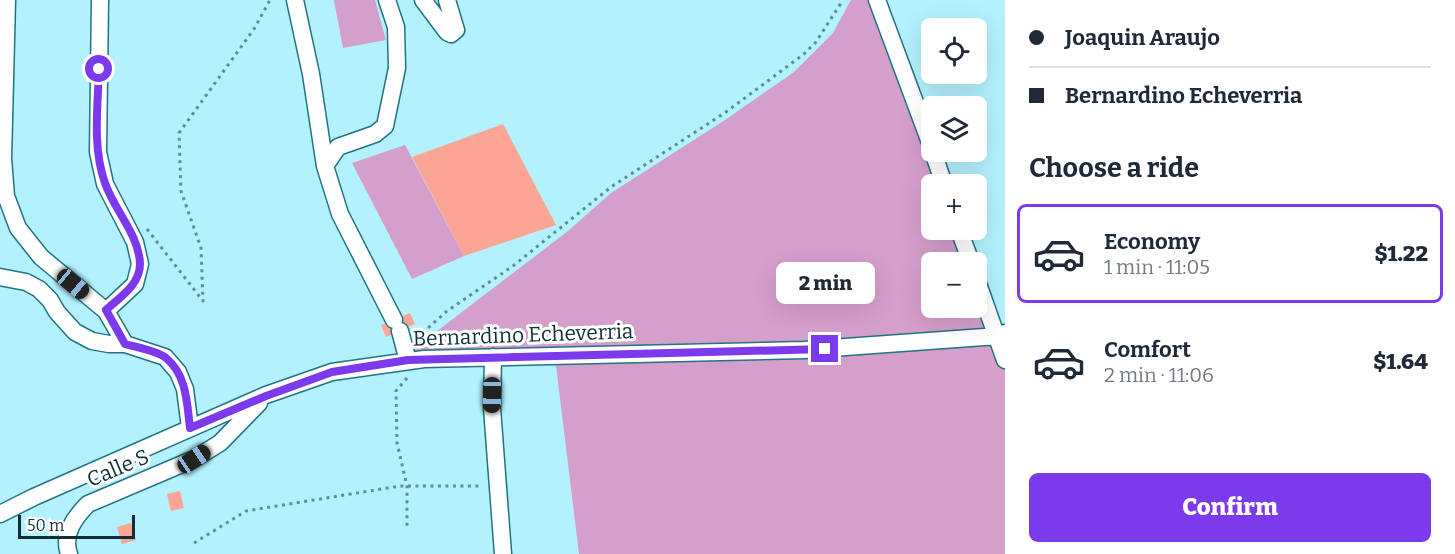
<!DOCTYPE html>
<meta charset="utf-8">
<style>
body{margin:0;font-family:Bitter,serif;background:#f6f6f7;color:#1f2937;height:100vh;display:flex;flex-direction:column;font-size:22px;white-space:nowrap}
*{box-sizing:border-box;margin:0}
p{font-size:20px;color:#747a83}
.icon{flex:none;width:33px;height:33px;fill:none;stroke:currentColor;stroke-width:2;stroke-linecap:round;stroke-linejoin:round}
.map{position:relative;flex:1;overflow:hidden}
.sheet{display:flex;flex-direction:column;background:#fff;width:450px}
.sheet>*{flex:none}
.banner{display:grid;align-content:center;height:132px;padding:0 24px;background:#fff}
.controls{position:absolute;left:921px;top:18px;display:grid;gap:12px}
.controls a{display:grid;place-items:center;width:66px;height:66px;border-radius:9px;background:#fff;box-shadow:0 6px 24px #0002;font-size:30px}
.scale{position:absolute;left:18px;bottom:15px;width:117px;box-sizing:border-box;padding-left:6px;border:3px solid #0d2f35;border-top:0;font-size:16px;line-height:21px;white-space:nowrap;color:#0d2f35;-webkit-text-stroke:4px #fff;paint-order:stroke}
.end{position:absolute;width:27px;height:27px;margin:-14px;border:8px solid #7c3aed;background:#fff;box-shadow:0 0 0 3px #fff}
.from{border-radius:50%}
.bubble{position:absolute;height:42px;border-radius:9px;background:#fff;box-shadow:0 6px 24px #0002;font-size:20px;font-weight:800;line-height:42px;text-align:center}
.car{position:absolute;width:18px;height:36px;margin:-18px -9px;border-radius:8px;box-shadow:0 0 4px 2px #0007;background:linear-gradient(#222 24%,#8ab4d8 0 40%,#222 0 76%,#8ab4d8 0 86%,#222 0)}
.banner b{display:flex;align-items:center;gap:21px;height:57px;font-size:22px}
.banner b+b{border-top:2px solid #e0e1e3}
.banner i{width:15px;height:15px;background:#1f2937}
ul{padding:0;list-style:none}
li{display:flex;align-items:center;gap:18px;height:99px;margin:0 12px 9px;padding:0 12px;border:3px solid transparent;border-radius:9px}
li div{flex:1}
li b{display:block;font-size:22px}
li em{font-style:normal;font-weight:800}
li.current{border-color:#7c3aed}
li>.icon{width:54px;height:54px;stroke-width:1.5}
h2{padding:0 24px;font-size:27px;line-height:72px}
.action{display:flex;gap:12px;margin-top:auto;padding:12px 24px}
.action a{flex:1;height:69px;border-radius:9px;background:#7c3aed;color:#fff;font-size:24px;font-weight:800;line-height:69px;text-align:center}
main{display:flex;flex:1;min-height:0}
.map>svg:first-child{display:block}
</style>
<main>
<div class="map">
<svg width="1005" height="554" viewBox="0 0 1005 554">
<rect width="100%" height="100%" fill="#b3f1fe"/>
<!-- green -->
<path fill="#d59fcc" d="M334,0H375L386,40L343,48Z
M851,0H881L946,184H932V230H962L974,262H932V308H976L977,269L1005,349V554H579L555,357L398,361L568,231L611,193L725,120L794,72L833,33Z
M405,145L464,256L412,279L352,163Z"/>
<!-- building -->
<path fill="#fda594" d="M503,124L556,225L464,256L412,157Z
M410,313L415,324L386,337L381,325Z
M180,491L184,508L171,511L167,494Z
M131,523L136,540L122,544L117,527Z"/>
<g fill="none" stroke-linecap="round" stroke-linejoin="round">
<!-- minor casing -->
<g stroke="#207483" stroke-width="19">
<path id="minor" d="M7,0L3,159L6,196L18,228L41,257L106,311
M100,0L98,152L105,184L135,242L140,264L135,284L106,311L125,344
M295,0L311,74L325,166L340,214L394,320
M423,0L447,32L451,34L456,30L447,0
M877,0L932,148
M933,152L944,184
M325,166L338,147L375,134L385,126L397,68L396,27L387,0
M959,230L971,262
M0,277L26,282L39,289L50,300L57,312L75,332L92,341L109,344H125L165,357L178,372L185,389L190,428
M976,278L1005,360
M400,331L408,361
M493,357L492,408L503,554
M0,514L34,497L266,395L332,372L424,359L804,350L998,336L1005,333
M69,554C62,534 75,517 88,504L194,459L220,443L259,403"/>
</g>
<!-- path -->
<path stroke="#5e8e97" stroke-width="3" stroke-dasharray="3 4.5" stroke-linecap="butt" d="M147,229L203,301L201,248L181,191L179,133L254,29L270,0
M417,338L447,311L513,266L611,187L726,112L804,54L816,42L843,0
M407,378L396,391L397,443L407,486V526
M194,543L246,511L400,486H482"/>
<!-- minor -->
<use href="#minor" stroke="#fff" stroke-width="16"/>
</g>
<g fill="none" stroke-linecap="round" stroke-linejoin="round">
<!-- route -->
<path stroke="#7c3aed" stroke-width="8" d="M99,69C98,106 92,147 105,183C114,210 139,234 140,264C140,285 120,297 106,310L125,344C135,347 158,351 166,358C187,375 187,404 190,428L266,396L332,372L408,360L825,349"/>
</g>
<g text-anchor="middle" stroke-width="6" stroke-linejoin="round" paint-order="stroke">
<!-- street labels -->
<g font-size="21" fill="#0d2f35" stroke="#fff">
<text transform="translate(523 335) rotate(-2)" y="7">Bernardino Echeverria</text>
<text transform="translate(118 468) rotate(-23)" y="7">Calle S</text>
</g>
</g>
</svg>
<div class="controls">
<a><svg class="icon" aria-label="locate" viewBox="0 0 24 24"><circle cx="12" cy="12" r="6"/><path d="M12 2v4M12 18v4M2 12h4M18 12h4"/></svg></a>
<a><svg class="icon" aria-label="layers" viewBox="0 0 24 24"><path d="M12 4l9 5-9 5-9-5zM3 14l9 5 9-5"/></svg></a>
<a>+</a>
<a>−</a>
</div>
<div class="scale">50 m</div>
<i class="end from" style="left:99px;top:69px"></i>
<i class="end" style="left:825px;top:349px"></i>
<div class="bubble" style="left:776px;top:262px;width:99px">2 min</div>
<i class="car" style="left:73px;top:284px;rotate:130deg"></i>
<i class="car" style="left:492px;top:395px;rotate:181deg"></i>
<i class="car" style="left:194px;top:459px;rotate:56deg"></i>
</div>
<section class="sheet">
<div class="banner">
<b><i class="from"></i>Joaquin Araujo</b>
<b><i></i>Bernardino Echeverria</b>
</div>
<h2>Choose a ride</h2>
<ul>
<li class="current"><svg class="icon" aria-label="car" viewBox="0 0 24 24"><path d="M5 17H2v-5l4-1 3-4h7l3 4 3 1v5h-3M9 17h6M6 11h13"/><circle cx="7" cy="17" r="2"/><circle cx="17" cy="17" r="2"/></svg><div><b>Economy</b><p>1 min · 11:05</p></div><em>$1.22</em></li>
<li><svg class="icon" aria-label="car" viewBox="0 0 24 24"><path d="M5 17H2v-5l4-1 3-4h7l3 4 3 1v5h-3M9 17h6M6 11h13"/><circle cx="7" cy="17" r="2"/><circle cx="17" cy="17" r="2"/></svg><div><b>Comfort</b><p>2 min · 11:06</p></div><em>$1.64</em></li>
</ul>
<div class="action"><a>Confirm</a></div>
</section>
</main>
